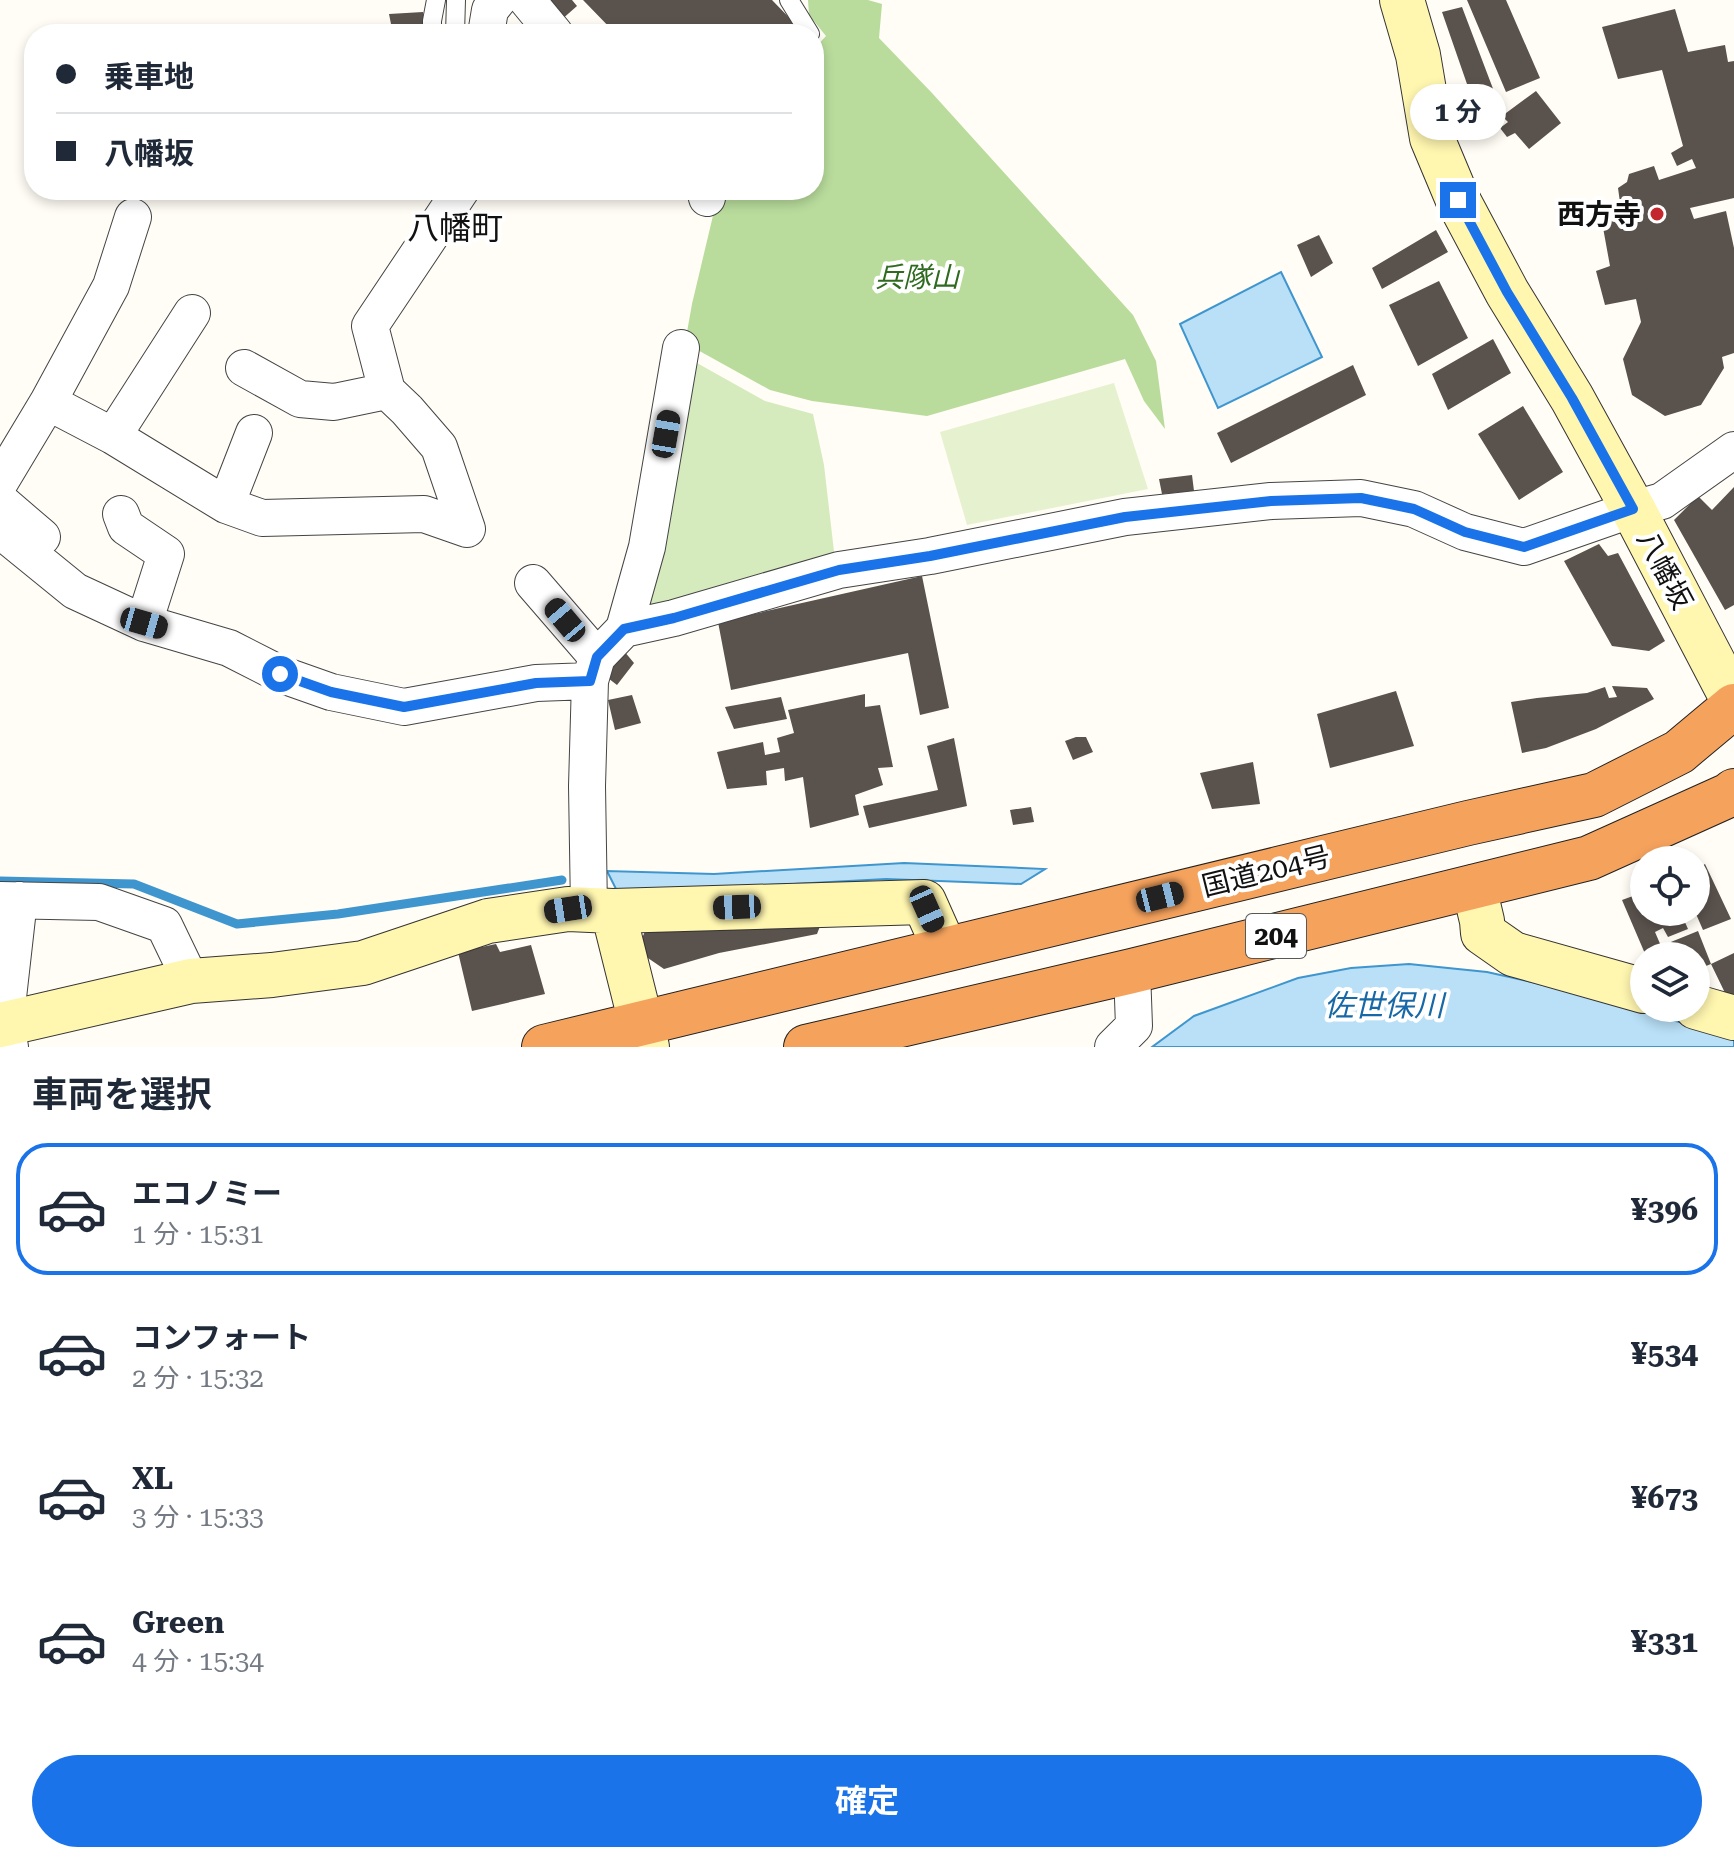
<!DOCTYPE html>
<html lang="ja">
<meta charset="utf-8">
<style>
body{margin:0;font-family:"Roboto Serif","Noto Sans JP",serif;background:#f6f6f7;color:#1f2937;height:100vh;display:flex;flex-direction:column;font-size:30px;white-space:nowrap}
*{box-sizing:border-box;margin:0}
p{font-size:26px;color:#747a83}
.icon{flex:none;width:44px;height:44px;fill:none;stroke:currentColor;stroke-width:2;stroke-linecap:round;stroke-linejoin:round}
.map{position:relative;height:1047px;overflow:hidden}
.drawer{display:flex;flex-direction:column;background:#fff;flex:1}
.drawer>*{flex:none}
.top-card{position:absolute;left:24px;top:24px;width:800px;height:176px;border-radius:32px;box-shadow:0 4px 12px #0003;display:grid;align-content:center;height:176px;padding:0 32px;background:#fff}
.fabs{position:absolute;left:1630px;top:846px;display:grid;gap:16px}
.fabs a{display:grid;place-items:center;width:80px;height:80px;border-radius:50%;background:#fff;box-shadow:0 4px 12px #0003;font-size:40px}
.end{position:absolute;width:36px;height:36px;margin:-18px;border:10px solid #1a73e8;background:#fff;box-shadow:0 0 0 4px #fff}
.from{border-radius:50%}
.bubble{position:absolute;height:56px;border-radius:28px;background:#fff;box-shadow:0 4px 12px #0003;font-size:26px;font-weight:700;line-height:56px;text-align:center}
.car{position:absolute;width:24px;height:48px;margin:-24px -12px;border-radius:10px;box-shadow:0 0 6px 2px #0007;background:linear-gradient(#222 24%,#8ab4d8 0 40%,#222 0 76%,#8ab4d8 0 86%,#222 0)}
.top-card b{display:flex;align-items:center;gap:28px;height:76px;font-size:30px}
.top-card b+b{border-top:2px solid #e0e1e3}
.top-card i{width:20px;height:20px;background:#1f2937}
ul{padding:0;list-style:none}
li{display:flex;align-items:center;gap:24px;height:132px;margin:0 16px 12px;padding:0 16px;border:4px solid transparent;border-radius:32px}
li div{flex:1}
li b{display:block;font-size:30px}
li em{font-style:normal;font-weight:700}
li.current{border-color:#1a73e8}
li>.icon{width:72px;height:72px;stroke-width:1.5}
h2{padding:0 32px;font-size:36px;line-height:96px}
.primary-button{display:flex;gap:16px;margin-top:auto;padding:16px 32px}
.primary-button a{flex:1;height:92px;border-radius:48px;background:#1a73e8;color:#fff;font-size:32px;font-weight:700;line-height:92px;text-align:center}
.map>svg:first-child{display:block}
</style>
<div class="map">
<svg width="1734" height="1047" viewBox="0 0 1734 1047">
<rect width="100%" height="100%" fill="#fffdf5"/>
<!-- green -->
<path fill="#d5ebbd" d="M688,358L765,401L813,414L824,465L835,560L650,613L641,602Z"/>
<!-- forest -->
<path fill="#b9dc9c" d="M808,0H868L882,4L879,38L932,93L1133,315L1156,361L1165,429L1144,401L1125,359L927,416L812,401L770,390L685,343L692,304L716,203L713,190H814V49L826,36L809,15Z"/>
<!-- pitch -->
<path fill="#e6f2cf" d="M1114,383L1148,489L967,525L940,432Z"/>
<!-- water -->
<path fill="#b9e0f7" stroke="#3f96cf" stroke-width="2" d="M1281,272L1322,357L1218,408L1180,324Z
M904,863L1045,869L1021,884L886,879L793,884L617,891L607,871L714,874Z
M1409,964L1487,972L1541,984L1734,1037V1047H1152L1194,1016L1298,978L1351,968Z"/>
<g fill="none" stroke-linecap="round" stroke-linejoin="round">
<!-- stream -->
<path stroke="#3f96cf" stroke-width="9" d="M0,881L134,884L237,924L338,914L562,880"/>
</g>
<!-- building -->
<path fill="#5a524d" d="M544,0H572L577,6L560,21Z
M583,0H772L801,30L797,34H616Z
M1467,0H1506L1540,78L1506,92Z
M1462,7L1495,94L1482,100L1475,84H1467L1442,12Z
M1675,9L1688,52L1725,45L1728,62L1734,61V198L1690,208L1694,219L1726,211L1734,248V353L1722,357L1724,368L1701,405L1665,416L1632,395L1623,359L1641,322L1636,299L1605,305L1596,271L1610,266L1602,222L1622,217L1618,188L1627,182L1629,174L1654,166L1659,180L1696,168L1692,159L1677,166L1671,153L1683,146L1662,70L1618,79L1602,27Z
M423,12L425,34H368V31L392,29L389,14Z
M1536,91L1561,123L1529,149L1515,133L1507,137L1500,128L1508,122L1502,116Z
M1436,230L1448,252L1382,289L1372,268Z
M1319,235L1333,263L1311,277L1297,245Z
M1439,281L1468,338L1418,366L1389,305Z
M1493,339L1511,373L1448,410L1432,374Z
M1353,365L1366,395L1231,463L1217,433Z
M1523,406L1563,472L1519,500L1478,434Z
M1192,475L1194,491L1162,494L1159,479Z
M1734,487V605L1725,610L1674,520L1698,496L1712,510Z
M1599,544L1608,556L1618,553L1665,641L1649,651L1612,646L1564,561Z
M922,576L949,708L920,715L908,653L731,690L718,622Z
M624,651L634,663L617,685L604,675Z
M1612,686L1647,688L1654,699L1596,729L1546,748L1522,753L1511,702L1537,698L1587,693L1605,687L1609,698L1617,697Z
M1396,691L1414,746L1330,768L1317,714Z
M865,694V707L880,705L893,767L878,768L883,785L855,795L859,815L810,828L803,777L785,781L784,768L766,771L767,785L727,789L717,752L763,742L765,755L780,752L777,738L794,733L788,710Z
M632,695L641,723L615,730L608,700Z
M781,697L787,719L734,729L725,707Z
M1076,737H1086L1093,752L1073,760L1065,741Z
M954,738L967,806L869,828L863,806L938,790L927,746Z
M1253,762L1260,804L1212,809L1200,773Z
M1031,807L1034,822L1013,825L1010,810Z
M1705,864L1731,919L1703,930L1696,914L1684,920L1688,929L1668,937L1663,928L1655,932L1661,946L1698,931L1711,964L1696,970V956H1646L1622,900L1644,892V912H1696V869Z
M822,921L817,934L719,953L664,969L645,956L642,938L648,925Z
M496,944L500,952L531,945L545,994L472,1011L458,952Z
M1734,953V999L1727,997L1711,964Z"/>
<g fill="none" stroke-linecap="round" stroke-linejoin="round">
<!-- lane casing -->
<g stroke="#444" stroke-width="20">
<path id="lane" d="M789,0L810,34
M432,34V21L436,0
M455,34L456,0"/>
</g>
<!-- street casing -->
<g stroke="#444" stroke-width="38">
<path id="street" d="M527,0L555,34
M486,34L490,10L498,0
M461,190L370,326L387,391L407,410L439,447L467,529
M705,190L707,198
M133,217L111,286L48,402L113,436L226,505L262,518L424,514L467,529
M244,368L300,399L334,402L387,391
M113,436L192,313
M0,482L48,402
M0,501L42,537
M226,505L254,433
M121,514L126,527L166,554L144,623
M0,530L75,591L144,623L229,648L280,674L331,692L404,707L536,683L590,681
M533,583L597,657
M624,629L674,618L839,570L930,556L1125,517L1271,501L1361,498L1414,509L1465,532L1524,547L1633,509L1662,501L1734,450
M0,900L99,902L164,925L191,981
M589,909L587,786L590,681L597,657L624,629L647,547L681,348
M10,1047L5,1024L19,900
M1113,1047L1134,1026L1132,971"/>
</g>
<!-- secondary casing -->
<g stroke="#333" stroke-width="46">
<path id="secondary" d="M1402,0L1418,55L1432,138L1458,200L1507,292L1572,398L1633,509L1734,702
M1474,887L1482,921L1483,933L1513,954L1644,991
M613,911L647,1047
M1696,1007L1734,1018
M0,1025L191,981L272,975L363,963L488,921L568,909L613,911L924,902L945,949"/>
</g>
<!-- highway casing -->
<g stroke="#222" stroke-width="46">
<path id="highway" d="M544,1047L1468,823L1594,795L1679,752L1734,706
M806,1047L1132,971L1589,858L1729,795L1734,791"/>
</g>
<!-- lane -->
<use href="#lane" stroke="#fff" stroke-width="18"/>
<!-- street -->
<use href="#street" stroke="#fff" stroke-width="36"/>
<!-- secondary -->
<use href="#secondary" stroke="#fff6b0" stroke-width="44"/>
<!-- highway -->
<use href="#highway" stroke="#f5a25d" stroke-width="44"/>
</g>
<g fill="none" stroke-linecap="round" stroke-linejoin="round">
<!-- route -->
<path stroke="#1a73e8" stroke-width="10" d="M280,674L331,692L404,707L536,683L590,681L597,657L624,629L674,618L839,570L930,556L1125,517L1271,501L1361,498L1414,509L1465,532L1524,547L1633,509L1572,398L1507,292L1458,200"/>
</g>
<!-- markers -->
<circle fill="#c4262e" stroke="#fff" stroke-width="3" cx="1657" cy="214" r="8"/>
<g text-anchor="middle" stroke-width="8" stroke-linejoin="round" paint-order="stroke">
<!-- shield labels -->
<rect fill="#fff" stroke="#585858" stroke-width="2" x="1246" y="914" width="60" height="44" rx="6"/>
<g font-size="26" font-weight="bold" fill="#111">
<text x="1276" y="945">204</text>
</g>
<!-- poi labels -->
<g font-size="28" font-weight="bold" fill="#111" stroke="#fff" text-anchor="end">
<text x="1641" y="224">西方寺</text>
</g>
<!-- park labels -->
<g font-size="28" font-style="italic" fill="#2f6b1f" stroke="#fff">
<text x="917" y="287">兵隊山</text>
</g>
<!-- street labels -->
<g font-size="28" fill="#111" stroke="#fff">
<text transform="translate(1665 570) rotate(62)" y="10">八幡坂</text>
<text transform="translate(1266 871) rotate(-14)" y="10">国道204号</text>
</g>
<!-- water labels -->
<g font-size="30" font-style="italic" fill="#1768a6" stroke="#fff">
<text x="1384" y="1016">佐世保川</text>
</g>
<!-- quarter labels -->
<g font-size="32" fill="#111" stroke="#fff">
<text x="455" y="239">八幡町</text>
</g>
</g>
</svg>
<div class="fabs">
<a><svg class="icon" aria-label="locate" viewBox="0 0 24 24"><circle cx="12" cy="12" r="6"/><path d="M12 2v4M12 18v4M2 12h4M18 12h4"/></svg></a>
<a><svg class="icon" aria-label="layers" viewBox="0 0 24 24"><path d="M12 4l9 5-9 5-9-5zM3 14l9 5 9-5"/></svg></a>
</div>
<i class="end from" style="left:280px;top:674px"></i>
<i class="end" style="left:1458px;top:200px"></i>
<div class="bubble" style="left:1410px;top:84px;width:96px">1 分</div>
<i class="car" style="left:666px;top:434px;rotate:10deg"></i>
<i class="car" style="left:565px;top:620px;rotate:320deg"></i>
<i class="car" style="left:144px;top:623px;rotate:106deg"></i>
<i class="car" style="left:1160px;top:897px;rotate:76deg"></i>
<i class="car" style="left:737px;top:907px;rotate:268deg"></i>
<i class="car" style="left:568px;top:909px;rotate:261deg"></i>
<i class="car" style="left:927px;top:909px;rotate:156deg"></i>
<div class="top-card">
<b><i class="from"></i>乗車地</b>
<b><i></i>八幡坂</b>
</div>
</div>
<section class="drawer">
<h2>車両を選択</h2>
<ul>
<li class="current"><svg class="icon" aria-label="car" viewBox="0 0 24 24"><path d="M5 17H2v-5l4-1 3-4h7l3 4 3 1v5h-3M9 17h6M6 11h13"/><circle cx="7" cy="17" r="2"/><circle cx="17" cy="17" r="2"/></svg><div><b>エコノミー</b><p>1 分 · 15:31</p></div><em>¥396</em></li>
<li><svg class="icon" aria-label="car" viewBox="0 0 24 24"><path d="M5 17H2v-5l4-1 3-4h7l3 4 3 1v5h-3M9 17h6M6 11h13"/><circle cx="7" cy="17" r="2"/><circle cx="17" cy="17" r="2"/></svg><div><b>コンフォート</b><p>2 分 · 15:32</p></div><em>¥534</em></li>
<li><svg class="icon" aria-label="car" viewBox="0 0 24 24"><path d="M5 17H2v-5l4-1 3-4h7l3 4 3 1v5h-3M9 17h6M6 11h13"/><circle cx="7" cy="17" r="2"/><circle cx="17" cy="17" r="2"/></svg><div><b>XL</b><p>3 分 · 15:33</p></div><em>¥673</em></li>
<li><svg class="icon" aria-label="car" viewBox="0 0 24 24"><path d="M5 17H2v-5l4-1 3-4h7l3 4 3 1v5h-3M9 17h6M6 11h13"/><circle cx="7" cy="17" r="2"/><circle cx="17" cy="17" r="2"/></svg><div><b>Green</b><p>4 分 · 15:34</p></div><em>¥331</em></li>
</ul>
<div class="primary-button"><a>確定</a></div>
</section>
